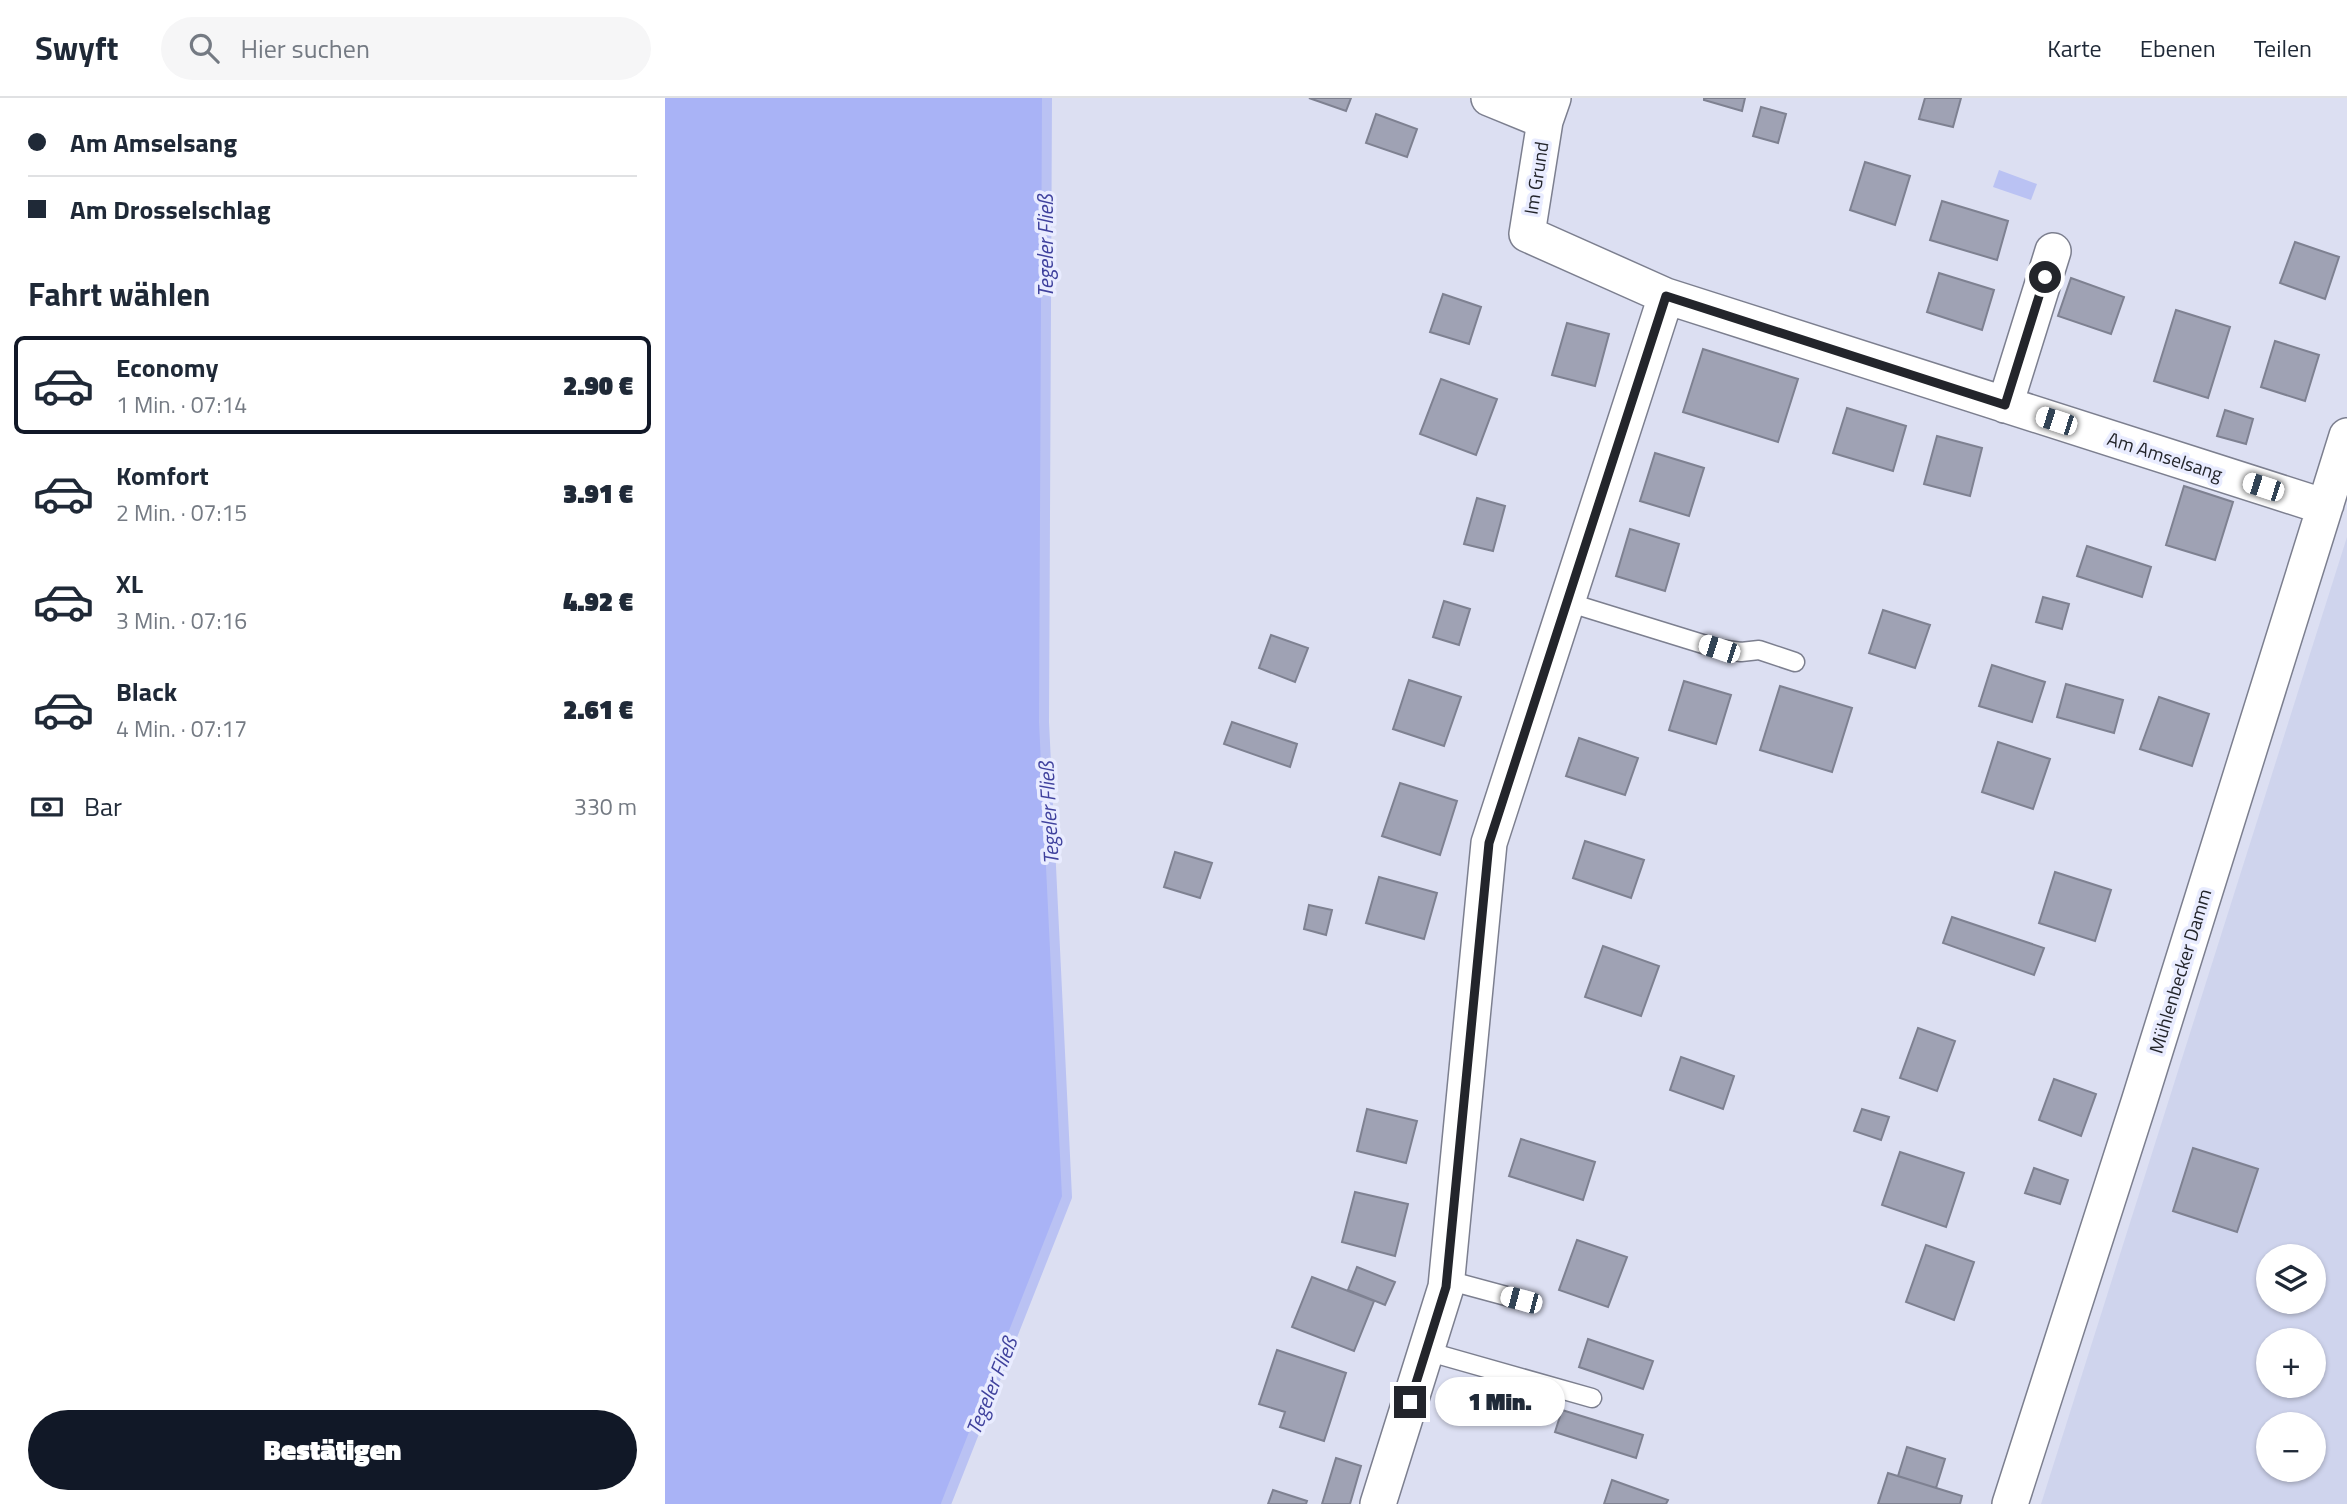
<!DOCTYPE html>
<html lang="de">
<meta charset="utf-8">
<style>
body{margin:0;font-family:"Titillium Web",sans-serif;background:#f6f6f7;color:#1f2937;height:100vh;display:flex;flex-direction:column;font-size:26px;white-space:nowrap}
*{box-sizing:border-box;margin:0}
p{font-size:23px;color:#747a83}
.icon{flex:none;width:38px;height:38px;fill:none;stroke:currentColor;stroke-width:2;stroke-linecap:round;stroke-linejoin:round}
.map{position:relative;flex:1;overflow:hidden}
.sheet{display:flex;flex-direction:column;background:#fff;width:665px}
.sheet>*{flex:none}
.banner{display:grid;align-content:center;height:154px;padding:0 28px;background:#fff}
.fabs{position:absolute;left:1591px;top:1146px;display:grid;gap:14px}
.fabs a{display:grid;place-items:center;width:70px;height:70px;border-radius:50%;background:#fff;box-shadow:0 2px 5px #0004;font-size:35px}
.end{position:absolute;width:32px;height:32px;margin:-16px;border:9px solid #23252b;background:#fff;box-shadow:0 0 0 4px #fff}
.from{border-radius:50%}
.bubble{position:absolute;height:49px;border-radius:24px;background:#fff;box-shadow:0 2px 5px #0004;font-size:23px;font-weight:800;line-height:49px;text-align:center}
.car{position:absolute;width:21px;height:42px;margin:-21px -10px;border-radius:9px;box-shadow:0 0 5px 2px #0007;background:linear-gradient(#fff 24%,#345 0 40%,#fff 0 76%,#345 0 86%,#fff 0)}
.banner b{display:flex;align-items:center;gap:24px;height:66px;font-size:26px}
.banner b+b{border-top:2px solid #e0e1e3}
.banner i{width:18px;height:18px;background:#1f2937}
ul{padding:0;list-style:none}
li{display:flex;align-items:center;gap:21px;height:98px;margin:0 14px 10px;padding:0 14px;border:4px solid transparent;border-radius:10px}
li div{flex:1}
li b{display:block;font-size:26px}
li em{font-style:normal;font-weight:800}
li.on{border-color:#111827}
li>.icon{width:63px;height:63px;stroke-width:1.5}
h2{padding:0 28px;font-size:32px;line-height:84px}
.pay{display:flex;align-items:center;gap:18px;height:77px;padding:0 28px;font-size:26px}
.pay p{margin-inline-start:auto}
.primary-button{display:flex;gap:14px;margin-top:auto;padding:14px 28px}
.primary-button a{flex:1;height:80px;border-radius:42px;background:#111827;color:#fff;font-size:28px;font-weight:800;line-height:80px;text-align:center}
header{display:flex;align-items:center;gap:42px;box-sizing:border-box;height:98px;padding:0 35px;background:#fff;border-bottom:2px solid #e0e1e3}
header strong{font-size:33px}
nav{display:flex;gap:38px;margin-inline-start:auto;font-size:24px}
.search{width:490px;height:63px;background:#f6f6f7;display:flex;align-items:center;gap:18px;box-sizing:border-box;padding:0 24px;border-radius:38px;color:#747a83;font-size:26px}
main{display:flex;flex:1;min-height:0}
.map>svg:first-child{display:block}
</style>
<header>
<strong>Swyft</strong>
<div class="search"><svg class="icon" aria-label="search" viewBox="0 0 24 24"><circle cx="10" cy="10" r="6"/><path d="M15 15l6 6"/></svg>Hier suchen</div>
<nav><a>Karte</a><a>Ebenen</a><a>Teilen</a></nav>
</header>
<main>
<section class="sheet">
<div class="banner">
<b><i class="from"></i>Am Amselsang</b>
<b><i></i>Am Drosselschlag</b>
</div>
<h2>Fahrt wählen</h2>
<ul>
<li class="on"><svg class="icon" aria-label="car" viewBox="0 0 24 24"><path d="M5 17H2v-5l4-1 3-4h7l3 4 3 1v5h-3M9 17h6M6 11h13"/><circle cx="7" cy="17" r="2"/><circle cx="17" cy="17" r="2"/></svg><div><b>Economy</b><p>1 Min. · 07:14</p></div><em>2.90 €</em></li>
<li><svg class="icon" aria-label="car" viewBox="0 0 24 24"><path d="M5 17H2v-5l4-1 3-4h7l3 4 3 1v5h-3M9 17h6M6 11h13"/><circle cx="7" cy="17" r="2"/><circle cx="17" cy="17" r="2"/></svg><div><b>Komfort</b><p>2 Min. · 07:15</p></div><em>3.91 €</em></li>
<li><svg class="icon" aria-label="car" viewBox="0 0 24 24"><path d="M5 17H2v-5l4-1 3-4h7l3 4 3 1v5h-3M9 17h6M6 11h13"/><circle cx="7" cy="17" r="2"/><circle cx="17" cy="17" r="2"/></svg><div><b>XL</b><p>3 Min. · 07:16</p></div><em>4.92 €</em></li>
<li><svg class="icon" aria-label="car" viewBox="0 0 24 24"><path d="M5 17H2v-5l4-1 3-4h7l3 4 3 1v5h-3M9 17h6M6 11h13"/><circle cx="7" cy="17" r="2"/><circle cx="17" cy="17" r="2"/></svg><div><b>Black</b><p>4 Min. · 07:17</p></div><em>2.61 €</em></li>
</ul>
<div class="pay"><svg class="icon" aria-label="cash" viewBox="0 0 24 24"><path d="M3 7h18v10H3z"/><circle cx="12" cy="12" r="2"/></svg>Bar<p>330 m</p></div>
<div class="primary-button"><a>Bestätigen</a></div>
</section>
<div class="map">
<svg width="1682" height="1406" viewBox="0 0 1682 1406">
<rect width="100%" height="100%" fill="#dcdff2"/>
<!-- built -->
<path fill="#cfd4ed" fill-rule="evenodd" d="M1682,439V1406H1376ZM1603,1158H1648V1204H1603ZM1603,1242H1648V1288H1603ZM1603,1326H1648V1372H1603Z"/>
<!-- green -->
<path fill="#a9b3f6" d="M0,0H382L379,624L402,1099L281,1406H0Z"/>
<!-- water -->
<path fill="#bac2f3" d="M1334,72L1372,86L1366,102L1328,89Z"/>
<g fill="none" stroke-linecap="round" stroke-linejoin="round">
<!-- stream -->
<path stroke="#bac2f3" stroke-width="10" d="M281,1406L402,1099L379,624L382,0"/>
</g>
<!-- building -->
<path fill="#9fa2b4" stroke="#7e8191" stroke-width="2" d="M644,0H686L681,13Z
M1039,0H1080L1077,13L1039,2Z
M1260,0H1296L1288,29L1254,21Z
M1096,9L1121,16L1113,45L1088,38Z
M711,16L752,31L742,59L701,45Z
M1200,64L1245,78L1230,127L1185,112Z
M1277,103L1343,123L1332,162L1265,142Z
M1630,144L1674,159L1660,201L1615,185Z
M1274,175L1329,192L1317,232L1262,214Z
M1406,180L1459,199L1446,236L1393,218Z
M778,196L816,209L804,246L765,234Z
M1511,212L1565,229L1543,300L1489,283Z
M902,225L944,236L930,288L887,277Z
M1610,243L1654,257L1640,303L1596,289Z
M1038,251L1133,281L1113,344L1018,314Z
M776,281L832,301L811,357L755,336Z
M1182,310L1241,328L1228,373L1168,355Z
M1560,312L1588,321L1581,346L1552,338Z
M1272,338L1317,350L1305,398L1259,386Z
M990,355L1039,370L1024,418L975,403Z
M1519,388L1568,404L1550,462L1501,447Z
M812,400L840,408L828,453L799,446Z
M965,431L1014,446L1000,493L951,478Z
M1422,448L1486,469L1477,499L1412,478Z
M1378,499L1404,506L1397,531L1371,524Z
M779,503L805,511L794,547L768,539Z
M1218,512L1265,527L1250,570L1204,555Z
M606,537L643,550L630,584L594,570Z
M1327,567L1380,584L1367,624L1314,608Z
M744,582L796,599L779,648L728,631Z
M1019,583L1066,597L1051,646L1004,632Z
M1401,586L1458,602L1449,635L1392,619Z
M1115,588L1187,610L1167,674L1095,652Z
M1494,599L1544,616L1527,668L1475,651Z
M567,624L632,646L625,669L559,646Z
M914,640L973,660L960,697L901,678Z
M1333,644L1385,661L1368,711L1317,694Z
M735,685L792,703L775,757L717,738Z
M920,743L979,762L966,800L908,780Z
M510,754L547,765L535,800L499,789Z
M1390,774L1446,792L1430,843L1374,825Z
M714,779L772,795L759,841L701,825Z
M644,807L667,812L661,837L639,831Z
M1287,819L1379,850L1369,877L1278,845Z
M938,848L994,868L976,918L920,899Z
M1253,930L1290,943L1272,993L1235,980Z
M1016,959L1069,978L1058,1011L1005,992Z
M1389,981L1431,996L1416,1038L1374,1022Z
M702,1011L752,1023L741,1065L692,1053Z
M1197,1011L1224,1019L1216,1042L1189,1033Z
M856,1041L930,1064L918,1102L844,1078Z
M1528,1050L1593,1071L1572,1134L1508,1113Z
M1235,1054L1299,1075L1281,1129L1217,1107Z
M1369,1070L1403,1082L1395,1106L1360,1095Z
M690,1094L743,1106L730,1158L677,1144Z
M912,1142L962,1159L943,1209L894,1192Z
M1261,1147L1309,1164L1289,1222L1241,1204Z
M692,1169L730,1184L720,1207L683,1192Z
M647,1179L709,1203L689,1253L627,1229Z
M923,1241L988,1263L978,1291L914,1269Z
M612,1252L681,1275L659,1343L615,1329L620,1314L594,1306Z
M897,1312L978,1337L971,1360L890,1334Z
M1242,1349L1280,1361L1271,1390L1233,1378Z
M671,1360L696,1368L685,1406H657Z
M1223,1375L1297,1398L1295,1406H1213Z
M947,1382L1003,1402L1001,1406H939Z
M608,1392L642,1403L641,1406H603Z"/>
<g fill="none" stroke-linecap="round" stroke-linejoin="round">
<!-- lane casing -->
<g stroke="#7c7f8f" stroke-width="21">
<path id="lane" d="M902,504L1054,551L1076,554L1094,552L1130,564
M782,1182L856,1202
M761,1253L927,1300"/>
</g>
<!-- street casing -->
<g stroke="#7c7f8f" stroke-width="38">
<path id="street" d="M824,0L880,23
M888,0L880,23L862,136L1001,198L1651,406H1661
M1340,307L1388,153
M713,1406L781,1189L824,745L1001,198
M1345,1406L1474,1004L1682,338"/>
</g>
<!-- lane -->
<use href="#lane" stroke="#fff" stroke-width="18"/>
<!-- street -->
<use href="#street" stroke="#fff" stroke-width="35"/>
</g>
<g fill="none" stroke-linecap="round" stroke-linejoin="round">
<!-- route -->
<path stroke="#23252b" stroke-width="9" d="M745,1304L781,1189L824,745L1001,198L1340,307L1380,179"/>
</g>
<g text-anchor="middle" stroke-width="7" stroke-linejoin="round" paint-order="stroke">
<!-- street labels -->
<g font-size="19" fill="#23252b" stroke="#e9ecff">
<text transform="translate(871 80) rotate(-81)" y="7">Im Grund</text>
<text transform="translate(1500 358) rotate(18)" y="7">Am Amselsang</text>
<text transform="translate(1515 873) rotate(-73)" y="7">Mühlenbecker Damm</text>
</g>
<!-- water labels -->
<g font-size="21" font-style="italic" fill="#3f419d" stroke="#e9ecff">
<text transform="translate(381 148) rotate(-90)" y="7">Tegeler Fließ</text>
<text transform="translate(384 715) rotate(-93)" y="7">Tegeler Fließ</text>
<text transform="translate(327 1288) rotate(-68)" y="7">Tegeler Fließ</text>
</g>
</g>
</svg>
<div class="fabs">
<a><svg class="icon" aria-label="layers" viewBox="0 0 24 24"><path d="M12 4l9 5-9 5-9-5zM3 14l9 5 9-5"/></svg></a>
<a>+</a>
<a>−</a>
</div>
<i class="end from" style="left:1380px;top:179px"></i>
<i class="end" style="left:745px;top:1304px"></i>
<div class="bubble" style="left:770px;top:1279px;width:130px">1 Min.</div>
<i class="car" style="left:1391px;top:323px;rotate:288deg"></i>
<i class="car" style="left:1598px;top:389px;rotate:288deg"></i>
<i class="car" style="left:1054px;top:551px;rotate:288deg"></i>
<i class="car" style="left:856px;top:1202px;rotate:285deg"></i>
</div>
</main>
